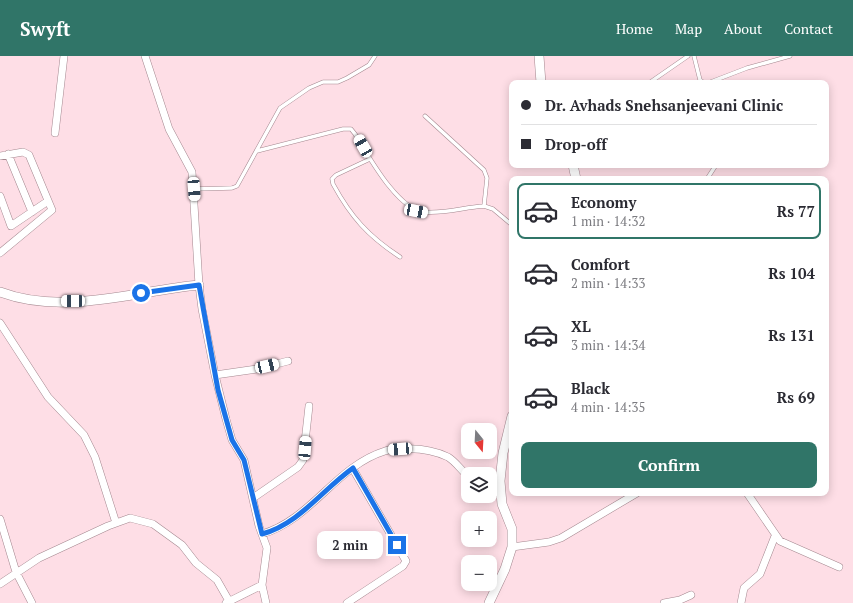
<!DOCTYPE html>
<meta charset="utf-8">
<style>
body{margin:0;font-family:"PT Serif",serif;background:#f7f7f7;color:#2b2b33;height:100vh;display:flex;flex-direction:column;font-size:15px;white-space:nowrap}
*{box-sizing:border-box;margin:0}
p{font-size:13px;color:#7c7c81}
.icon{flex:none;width:22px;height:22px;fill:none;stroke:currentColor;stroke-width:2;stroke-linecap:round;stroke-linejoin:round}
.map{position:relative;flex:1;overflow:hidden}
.sheet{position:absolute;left:509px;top:120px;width:320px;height:320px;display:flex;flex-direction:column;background:#fff;border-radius:8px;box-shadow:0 2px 10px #0003}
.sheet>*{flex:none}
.banner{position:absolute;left:509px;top:24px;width:320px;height:88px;border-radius:8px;box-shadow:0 2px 10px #0003;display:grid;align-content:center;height:88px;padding:0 12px;background:#fff}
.needle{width:26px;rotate:162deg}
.tools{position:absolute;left:461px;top:367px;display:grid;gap:8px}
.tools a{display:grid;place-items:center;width:36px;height:36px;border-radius:8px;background:#fff;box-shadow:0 2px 10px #0003;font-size:20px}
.end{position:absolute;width:18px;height:18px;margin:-9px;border:5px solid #1a73e8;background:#fff;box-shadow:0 0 0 2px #fff}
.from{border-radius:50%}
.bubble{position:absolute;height:28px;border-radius:8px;background:#fff;box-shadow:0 2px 10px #0003;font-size:13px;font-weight:600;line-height:28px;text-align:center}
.car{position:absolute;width:12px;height:24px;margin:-12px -6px;border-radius:5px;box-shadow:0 0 3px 1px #0007;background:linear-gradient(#fff 24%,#345 0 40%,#fff 0 76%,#345 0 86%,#fff 0)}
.banner b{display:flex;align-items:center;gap:14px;height:38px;font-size:15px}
.banner b+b{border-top:1px solid #e1e1e2}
.banner i{width:10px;height:10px;background:#2b2b33}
ul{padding:7px 0 0;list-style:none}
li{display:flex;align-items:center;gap:12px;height:56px;margin:0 8px 6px;padding:0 4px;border:2px solid transparent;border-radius:8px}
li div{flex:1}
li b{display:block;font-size:15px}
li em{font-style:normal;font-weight:600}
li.on{border-color:#307568}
li>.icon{width:36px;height:36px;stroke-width:1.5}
.cta{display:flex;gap:8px;margin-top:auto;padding:8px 12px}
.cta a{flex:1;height:46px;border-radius:8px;background:#307568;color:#fff;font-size:16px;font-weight:600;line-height:46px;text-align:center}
header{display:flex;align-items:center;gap:24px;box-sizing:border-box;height:56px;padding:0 20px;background:#307568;color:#fff}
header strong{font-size:19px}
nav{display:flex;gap:22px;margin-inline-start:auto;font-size:14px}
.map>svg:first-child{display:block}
</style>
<header>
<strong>Swyft</strong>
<nav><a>Home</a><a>Map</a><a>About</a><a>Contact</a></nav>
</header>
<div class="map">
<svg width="853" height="547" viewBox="0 0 853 547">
<rect width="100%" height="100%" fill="#fedee6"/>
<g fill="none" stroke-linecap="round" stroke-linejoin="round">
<!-- service casing -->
<g stroke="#a4878f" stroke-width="4.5">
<path id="service" d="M694,0L700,24L704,27
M649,27L688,0
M708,27L747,12L790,0
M425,60L484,114L487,122L484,150
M257,95L343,73H351L355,78C368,99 398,155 425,156C443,158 466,151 484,150L493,153L512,169
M370,103L336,119L332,123L333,128C351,161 368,180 400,201
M707,123L716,109
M194,133L232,132L237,130L280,52L309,32L323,26H338L347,22L369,9L375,0"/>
</g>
<!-- minor casing -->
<g stroke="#a4878f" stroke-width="8">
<path id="minor" d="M145,0L169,73L192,116L199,229L202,253L215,319L226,363L232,384L244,404L259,470L267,492L262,529L266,547
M55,77L64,0
M8,98L32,156
M0,100L23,96L29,99L52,154L0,197
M0,140L11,170L48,145
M0,267L48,341L84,379L95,401L116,467
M215,319L257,313L288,305
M490,434L501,438
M747,437L780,485L839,511
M253,442L298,411L303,404L309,350
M0,463L16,516L32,547
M262,478C311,464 336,410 385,395C390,393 397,393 403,393C419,392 433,394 448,401C455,405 461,414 468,420
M512,491L549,486L561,482L637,437
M0,528L39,502L108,470L130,462L153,468L182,489L196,507L217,524L229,545
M226,547L262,529
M347,547L403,510L406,505L353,413
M664,547L680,544L691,539
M741,547L744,532L760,518L775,480"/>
</g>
<!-- tertiary casing -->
<g stroke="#a4878f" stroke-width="10">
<path id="tertiary" d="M539,0L541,27
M573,109L576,123
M0,236C63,260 135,235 199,229
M489,547L505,513L512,491V473L502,448L500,425L503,397L512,360"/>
</g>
<!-- service -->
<use href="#service" stroke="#fff" stroke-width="3.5"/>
<!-- minor -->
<use href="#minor" stroke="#fff" stroke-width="7"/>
<!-- tertiary -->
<use href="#tertiary" stroke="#fff" stroke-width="9"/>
</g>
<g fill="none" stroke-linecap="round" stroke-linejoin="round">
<!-- route -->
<path stroke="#1a73e8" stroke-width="5" d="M141,237L199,229L218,334L232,384L244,404L262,478C299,468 322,434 353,412L397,489"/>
</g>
</svg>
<div class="tools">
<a><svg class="needle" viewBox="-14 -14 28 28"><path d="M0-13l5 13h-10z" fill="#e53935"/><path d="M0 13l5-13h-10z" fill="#7c7c81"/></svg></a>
<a><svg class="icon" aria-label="layers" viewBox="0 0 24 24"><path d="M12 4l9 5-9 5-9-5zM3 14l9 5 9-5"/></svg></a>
<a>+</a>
<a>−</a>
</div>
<i class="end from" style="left:141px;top:237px"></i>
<i class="end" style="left:397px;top:489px"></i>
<div class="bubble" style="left:317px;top:475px;width:66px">2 min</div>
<i class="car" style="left:363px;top:90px;rotate:330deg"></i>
<i class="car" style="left:194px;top:133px;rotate:176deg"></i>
<i class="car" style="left:416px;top:155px;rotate:101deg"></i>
<i class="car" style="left:73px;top:245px;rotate:270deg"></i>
<i class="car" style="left:267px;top:310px;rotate:77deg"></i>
<i class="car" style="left:305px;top:392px;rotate:5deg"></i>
<i class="car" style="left:400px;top:393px;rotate:266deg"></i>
<div class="banner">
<b><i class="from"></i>Dr. Avhads Snehsanjeevani Clinic</b>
<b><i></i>Drop-off</b>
</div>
<section class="sheet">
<ul>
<li class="on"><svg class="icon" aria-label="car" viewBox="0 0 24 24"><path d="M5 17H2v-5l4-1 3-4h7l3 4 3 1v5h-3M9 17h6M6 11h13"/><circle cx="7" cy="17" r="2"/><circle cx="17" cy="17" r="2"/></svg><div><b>Economy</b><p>1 min · 14:32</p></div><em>Rs 77</em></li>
<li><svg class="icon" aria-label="car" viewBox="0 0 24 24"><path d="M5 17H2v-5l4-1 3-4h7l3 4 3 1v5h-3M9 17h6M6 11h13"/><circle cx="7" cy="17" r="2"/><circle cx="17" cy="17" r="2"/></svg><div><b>Comfort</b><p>2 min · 14:33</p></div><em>Rs 104</em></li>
<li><svg class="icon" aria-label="car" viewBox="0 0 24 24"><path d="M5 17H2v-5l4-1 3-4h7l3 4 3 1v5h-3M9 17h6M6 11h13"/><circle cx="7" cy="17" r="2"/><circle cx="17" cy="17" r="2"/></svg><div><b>XL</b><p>3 min · 14:34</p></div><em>Rs 131</em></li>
<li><svg class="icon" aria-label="car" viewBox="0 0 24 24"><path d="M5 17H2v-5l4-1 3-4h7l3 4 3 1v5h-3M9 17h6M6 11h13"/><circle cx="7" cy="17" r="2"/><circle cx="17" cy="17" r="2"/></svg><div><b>Black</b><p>4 min · 14:35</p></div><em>Rs 69</em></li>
</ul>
<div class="cta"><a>Confirm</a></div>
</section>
</div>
